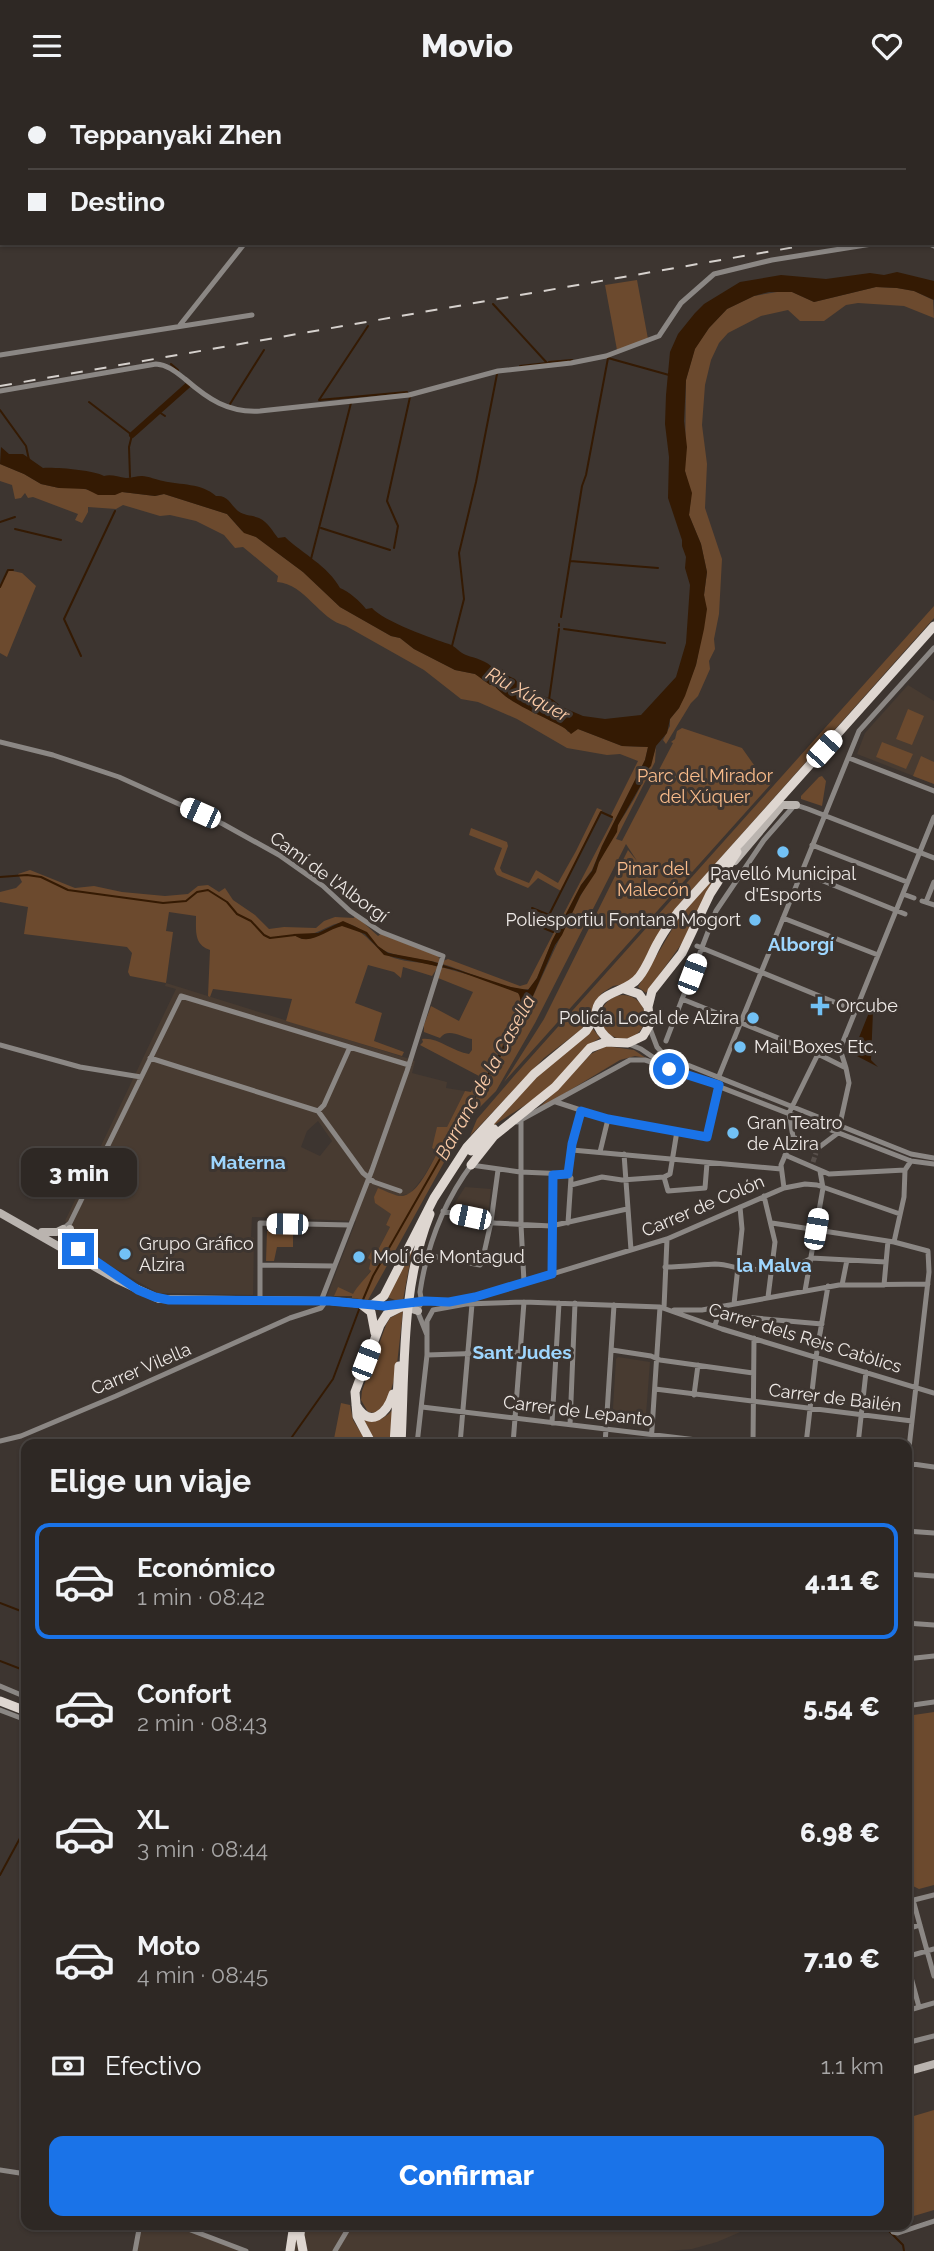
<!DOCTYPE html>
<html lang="es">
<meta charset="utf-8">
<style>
body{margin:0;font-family:Raleway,sans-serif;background:#36302c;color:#f1f3f6;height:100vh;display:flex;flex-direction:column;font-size:26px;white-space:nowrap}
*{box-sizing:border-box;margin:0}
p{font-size:23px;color:#a7a6a6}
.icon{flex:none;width:38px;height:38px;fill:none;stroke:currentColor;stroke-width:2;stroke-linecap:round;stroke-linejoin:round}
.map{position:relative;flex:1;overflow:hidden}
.side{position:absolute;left:21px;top:1348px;width:891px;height:791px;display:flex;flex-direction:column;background:#2e2824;border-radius:14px;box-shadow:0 2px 5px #0004,0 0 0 2px #494441}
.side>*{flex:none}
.hud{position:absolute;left:0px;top:0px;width:934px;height:154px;box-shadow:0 2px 5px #0004,0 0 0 2px #494441;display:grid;align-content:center;height:154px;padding:0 28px;background:#2e2824}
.end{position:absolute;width:32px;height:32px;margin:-16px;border:9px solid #1a73e8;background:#fff;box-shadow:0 0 0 4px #fff}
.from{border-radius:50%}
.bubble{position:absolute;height:49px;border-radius:14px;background:#2e2824;box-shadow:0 2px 5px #0004,0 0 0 2px #494441;font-size:23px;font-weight:800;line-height:49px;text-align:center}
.car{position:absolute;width:21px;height:42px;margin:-21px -10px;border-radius:9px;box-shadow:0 0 5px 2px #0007;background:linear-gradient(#fff 24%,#345 0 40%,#fff 0 76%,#345 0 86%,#fff 0)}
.hud b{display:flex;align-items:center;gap:24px;height:66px;font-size:26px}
.hud b+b{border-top:2px solid #494441}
.hud i{width:18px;height:18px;background:#f1f3f6}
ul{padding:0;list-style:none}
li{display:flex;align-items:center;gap:21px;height:116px;margin:0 14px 10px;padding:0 14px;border:4px solid transparent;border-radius:14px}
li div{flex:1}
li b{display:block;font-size:26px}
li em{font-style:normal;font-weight:800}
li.on{border-color:#1a73e8}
li>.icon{width:63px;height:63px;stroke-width:1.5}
h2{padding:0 28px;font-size:32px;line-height:84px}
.pay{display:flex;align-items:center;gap:18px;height:77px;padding:0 28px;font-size:26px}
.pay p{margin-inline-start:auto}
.primary-button{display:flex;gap:14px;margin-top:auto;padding:14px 28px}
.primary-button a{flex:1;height:80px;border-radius:14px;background:#1a73e8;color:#fff;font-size:28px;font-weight:800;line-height:80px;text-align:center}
header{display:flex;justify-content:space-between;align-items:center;height:91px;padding:0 28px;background:#2e2824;font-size:32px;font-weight:800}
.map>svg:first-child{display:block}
</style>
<header><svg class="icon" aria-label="menu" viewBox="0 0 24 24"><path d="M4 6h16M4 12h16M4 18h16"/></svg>Movio<svg class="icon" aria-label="heart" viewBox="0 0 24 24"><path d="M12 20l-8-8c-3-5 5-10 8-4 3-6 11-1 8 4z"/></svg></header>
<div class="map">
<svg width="934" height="2160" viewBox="0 0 934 2160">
<rect width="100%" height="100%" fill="#3d3530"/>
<!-- built -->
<path fill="#483b31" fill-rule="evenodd" d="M908,594L934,610V693L857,663L865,642Z
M166,892L410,968L415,970L412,982L447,991L446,997L465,1000L447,1036L442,1037L436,1047L432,1057L438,1061L424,1085L410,1103L402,1104L386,1134L390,1136L371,1173V1179L353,1205H327L356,1130L252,1126L251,1146L254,1147L253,1204L158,1202L81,1158L74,1150V1140L65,1130L176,898L165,895ZM318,1030L332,1050L320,1065L301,1056L307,1040Z
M465,1096L491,1098L488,1123L453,1115Z
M618,1266L650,1271L645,1337L612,1333L616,1268Z
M140,2133H175L246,2160H135Z
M298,2133H759L717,2151L692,2158L666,2160H287Z"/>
<!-- green -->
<path fill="#6c4a2e" d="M637,189L648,248L617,259L605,194Z
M876,196L897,197L914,200L933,209L934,227L904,215L858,212L846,214L824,230H800L788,219L761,225L728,242L719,252L711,269L705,294L702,334L707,373L705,417L722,468L719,523L714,548L715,558L709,570L710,578L698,605L691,612L666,653L663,649L670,635V628L679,617L696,574L706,521L704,504L707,481L701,453L689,424L691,406L685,380L686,289L695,257L709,237L727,218L754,205L783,200L792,201L814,211Z
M0,373L24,383L41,393L59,397L75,396L111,404L122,401L155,405L164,403L227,423L242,440L256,446L303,481L340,516L391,545L400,547L414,558L455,579L475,583L494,594L508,607L547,628L563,634L568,641L578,638L622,655L648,656L645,669L602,755L592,779L581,794L552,850L537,887L529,898C513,902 462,878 442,873L443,870L448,868L520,895L527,893L613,728L611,724L638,670L620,663L607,664L567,657L517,628L478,611L461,608L424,579L346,535C318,528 306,493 277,491L278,485L243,456L235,457L224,444L196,430L170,424L160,425L123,414L116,418L88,416V421L82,432L75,429L78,423L33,406L28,407L25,402L21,407L15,408L12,394L0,390Z
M8,479L22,482L36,495L7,566L0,562V496Z
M934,515V527L675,818L641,878L629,892L613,895L602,902L593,914L592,926L587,934L544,967L470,1045L477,1028L514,985Z
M908,618L924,625L912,654L896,648Z
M682,637L742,657L766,691L771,693L504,991L544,928L628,759L637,770L626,753L535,932L496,1000L468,1028L368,1209L352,1207V1205H334L338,1196L353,1203C358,1194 365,1188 371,1180L369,1178L371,1169L368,1167L373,1157L378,1159L390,1136L386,1134L391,1123L375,1112L374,1106L378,1097C384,1099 393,1104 399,1105C417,1107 430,1074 438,1061L432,1057L437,1036H447L465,1000L471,1001L479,985L420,954L423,951L422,948C438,946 453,961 469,963L472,959V948C461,946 448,936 440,947L424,941V934L431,915L459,930L473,901L438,887L441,876L491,890L518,902L521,905L522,913L517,926L493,973L491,983C504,959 518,936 530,912C546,877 562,841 580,806C592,782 606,761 617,736C620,729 625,724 628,718C639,701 652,673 656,655L655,671L616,748L622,750L673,652L671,651L675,648L677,640Z
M882,651L913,663L906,678L876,666Z
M921,665L934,671V693L913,685Z
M822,685L826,690L822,715L801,708V705L819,686Z
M597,717L602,719L561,800L538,787L528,797L497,784L494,778L502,757L469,744L471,737L507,751L508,755L500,777L502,781L529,792L536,779L558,792L576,760Z
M30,779L75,797L94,795L122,801L165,805L188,803L198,795L208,794L219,801L225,797L233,809L255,824L269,838L284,836L316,837L324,830L335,826L354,827L355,824L378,845L381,843L438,865L440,869L439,872C425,868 397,866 385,860C369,851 368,838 346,832C331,829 320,846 299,843L301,848C317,849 329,834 343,835C367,837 373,860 394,867C408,872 424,870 438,876L432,885L403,876L401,887L394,881L368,874L355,912L382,922L374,950L404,961L402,965L286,930L292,908L213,898L210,906L208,905L210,859C194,854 196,840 196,825L169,821L166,840L173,841L166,892L130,885L128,881L132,862L127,856L24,843L28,816L0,811V801L16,797L22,791L18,783Z
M713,788L688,844L646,902L638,896L680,825Z
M601 926a22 22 0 1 1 44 0a22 22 0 1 1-44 0Z
M593,938L600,947C579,958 569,978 552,994C533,1012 508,1023 488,1039L486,1037L548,975Z
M606,955L634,959L646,967L635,965L620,969L537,1019L591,963Z
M267,1140H293V1156H277L274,1170H266Z
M413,1155L403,1209H395L387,1206Z
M403,1220L396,1282L388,1309L376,1322L368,1321L361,1309L362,1300L386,1234L390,1227Z
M341,1312L350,1314L353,1329L368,1353H333Z
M394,1317L393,1353H377L363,1328C377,1332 385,1328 394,1317Z
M934,1621V1794L919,1798L913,1795L907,1796V1625Z
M934,2019V2119L907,2127V2027Z"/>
<!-- water -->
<path fill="#341a03" d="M897,181L934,190V209L914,200L897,197L876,196L814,211L792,201H769L754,205L727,218L709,237L695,258L686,289L684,330L687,356L685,380L692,402L689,424L701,453L707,481L704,504L707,518L704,538L696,574L685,605L679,617L670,628L667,642L656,655L651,675L646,680L642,692L618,734L617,741L599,771L596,781L580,805L562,844L555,854L532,907L490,985C494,963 530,921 518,902L455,879L384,864L365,843L342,835C325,839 309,857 293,843L318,842L343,830L367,841L378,855L388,862L431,870L511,896L528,899L537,887L552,850L581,794L592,780L602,755L645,669L648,656L622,655L578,638L571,643C563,634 557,634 547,628C530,620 505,609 494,594H490L475,583L455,579L414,558L400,547L391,545L340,516L303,481L256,446L244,442L227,423L164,403L155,405L122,401L115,404H98L86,398L59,397L41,393L24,383L0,373L1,356L9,363H23L43,377C55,376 93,379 104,385C111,383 118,386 126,387C131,387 137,385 142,385C148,385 157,389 163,390C180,394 202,392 216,405C228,404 230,413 238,420C245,425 252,424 259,427C268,431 273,441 278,447L285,446C303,463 328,475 340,497C348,500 361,511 366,518L372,517C383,530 433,548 449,553C455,555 460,562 466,564C477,568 486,569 494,578H502L504,583L515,588L520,595L530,601L552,608L562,616L583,625L605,628L641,624L676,586L686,552L690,494L685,477L686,466L682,455V449L668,407L669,366L665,333L666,304L670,261L678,243L695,222L704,213L740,191L781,184L826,188L870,182L884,184Z
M870,919L873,920L871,969L878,976L855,964L858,955L856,954Z"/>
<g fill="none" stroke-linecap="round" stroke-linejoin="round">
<!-- stream -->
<path stroke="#341a03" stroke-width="2" d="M493,213L547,272L520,275
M368,235L319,309L407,301
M549,271L572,269
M171,273L178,279
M89,311L132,344L129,356L130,386
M230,313L264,259
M0,319L26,355L29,369
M165,325L159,321L189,295
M0,431L15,426
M321,437L390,459
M15,438L61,449
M394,457L398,435L387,410L410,306
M311,468L351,312
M570,470L658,477
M0,496L8,479H13
M561,526L582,395L586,384L608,267L669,284
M559,535V533
M564,538L665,552
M452,555L464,508L459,462L476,391L497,283
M81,565L64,528L115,420
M549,609L559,538
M0,786L27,784L41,786L68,799L163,812L186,810L197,801L208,799L227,811L237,823L251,830L264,844L270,847L295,844
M532,817L549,824L601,721L612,726
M517,826L553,841
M362,1211L373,1185L492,977
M287,1353L333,1288L360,1216
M0,1512L26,1522
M0,1570L26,1580
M0,1784L26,1736
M874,2139L887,2138L903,2154L904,2160"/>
<!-- canal -->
<path stroke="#341a03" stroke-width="6" d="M132,344L188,294"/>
<!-- river -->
<path stroke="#341a03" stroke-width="10" d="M68,2L72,0
M0,32L2,31"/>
<!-- street-tunnel -->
<path stroke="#58504b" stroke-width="5" stroke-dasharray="5 2.5" stroke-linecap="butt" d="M813,1071L816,1062"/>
<!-- street -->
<path stroke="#8b8784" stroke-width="5" d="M449,0L452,2
M371,2L372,0
M698,2L700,0
M745,2V0
M933,110H934
M650,152V153
M927,152L934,155
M180,234L245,152
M0,264L252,224
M0,300L156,273C168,274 176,281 185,288C208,308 228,322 260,320L409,304L498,280L571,272L606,265L659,245L681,212L714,183L772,169L878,152
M0,651L53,664L119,686L223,733L279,764L323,795L350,820L381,841L443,865L407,980L372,1079L321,1210
M849,667L934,700
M812,754L907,791
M801,781L905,823
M903,803L914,807
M922,810L934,814
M926,811L934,791
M783,827L878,864
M697,855L856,920
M682,908L818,963
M649,935L657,956L665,965L911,1063L934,1067
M666,950L716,820L764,749L793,716L796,714L808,718L934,767
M629,953L641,958L663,973
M0,954L80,976L141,986
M150,967L318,1020L363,1082L374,1091L400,1100
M671,977L911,1070L934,1073
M846,977L840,958L934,726
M719,985L859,640L934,557
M556,1011L608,1028L707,1046L719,994
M318,1020L324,1014L350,956
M521,1029V1134L524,1191
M517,1031L630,969H645L673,978
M793,1046L789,1022L818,963L846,977L849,992L838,1042L818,1057
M793,1046L818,1057
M572,1059L781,1078
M600,1061L608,1028
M624,1063L631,1159
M785,1064L829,1083L905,1079L911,1070
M471,1074L520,1081L568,1083
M905,1079L904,1106L894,1151L928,1160L929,1181L906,1383
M664,1086L668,1100L705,1097L707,1072
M571,1094L602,1086L622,1089L664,1086L670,1083L677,1040
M784,1097L781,1074L787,1060
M764,1105L775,1151L768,1206
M443,1120L495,1132L551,1135L627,1118
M568,1132L571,1087L568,1083L572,1053L581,1020
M772,1132L894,1151
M63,1138L70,1132L181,905L409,974
M427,1164L480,1174L482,1171L491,1131L498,1079
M260,1174L334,1175
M665,1176C682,1176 698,1174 715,1173C724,1173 733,1176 742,1178C756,1180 800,1176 811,1167L886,1171
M552,1183L553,1084
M842,1194L847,1169
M884,1194L888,1150
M805,1200L823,1097L820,1080
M260,1210V1132L349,1134
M425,1210L421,1207L420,1201C427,1154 443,1112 472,1073
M734,1213L742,1138L740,1116
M664,1217L667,1148
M433,1219L466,1213L524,1211L660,1216L722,1238L934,1302
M674,1219H702L839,1194L928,1193
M715,1234L718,1225L721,1224L822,1233
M427,1244L417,1219L422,1211H449L470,1208L667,1148L784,1097L805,1093L817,1094L900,1123
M612,1259L651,1265L660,1269L753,1282
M427,1264L520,1261
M655,1298L912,1330
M694,1304L698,1274
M422,1316L730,1353
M552,1332L559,1212
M570,1334L575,1212
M0,1350L21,1345L116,1305L290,1227L321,1217L326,1210
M417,1353L427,1264V1230L433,1219
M460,1353L472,1213
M513,1353L524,1211
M605,1353L614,1214
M651,1353L660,1216
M753,1353L754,1247
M806,1353L816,1266L828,1195
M858,1353L866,1281
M906,1372L934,1376
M906,1440L934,1442
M906,1483L934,1485
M906,1532L934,1534
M906,1568L934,1565
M0,1595L26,1606
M906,1615L934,1611
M0,1619L26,1629
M913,1809L934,1885
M906,1811L934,1804
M906,1838L920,1834
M906,1866L934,1858
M906,1868L919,1916
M906,1920L934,1912
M906,1952L934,1945
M0,2079L26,2083
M175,2133L246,2160
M889,2133L893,2141L898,2142L934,2130
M135,2160L140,2133
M335,2160L351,2133"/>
<!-- secondary -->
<path stroke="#bab4af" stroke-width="8" d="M764,0L765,2
M807,0V2
M845,0L848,2
M933,89L934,90
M933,134L934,136
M735,770L782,714H796
M0,1122L116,1188L159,1208L330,1210L409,1217L418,1220
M70,1138L72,1154L83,1163
M42,1141H57L63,1138
M906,1981L934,1973"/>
<!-- primary -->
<path stroke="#ded6d0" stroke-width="9" d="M624,898L639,903L648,916
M611,950C603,945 598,938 596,928C593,898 626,904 639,886C647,876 651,864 657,853C663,841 671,831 678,821L934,535
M471,1060L494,1038
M471,1074L494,1045L555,996L590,957L606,951L628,952L643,945L650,933L648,916L652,900L682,862L710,803L737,761
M362,1214L371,1221L375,1242
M372,1214L384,1205L434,1107L467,1056L534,983L586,940L595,926
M356,1314C370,1339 387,1322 393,1303
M372,1353L357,1325L355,1301L380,1234L387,1223L401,1216
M394,1353L399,1275
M401,1353C405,1276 401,1195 430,1123
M0,1610L26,1620
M301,2133L300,2144L303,2160
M290,2160L294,2133"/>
<!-- rail -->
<path stroke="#d6d1cd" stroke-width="2" stroke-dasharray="12 12" stroke-linecap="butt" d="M933,129H934
M0,295L818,152"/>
</g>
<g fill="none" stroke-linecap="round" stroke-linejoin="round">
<!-- route -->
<path stroke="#1a73e8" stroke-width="9" d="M78,1158L138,1199L155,1206L169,1209L330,1210L384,1215L425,1210L449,1211L475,1206L552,1183L553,1084L568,1083L572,1053L581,1020L608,1028L707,1046L719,994L669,978"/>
</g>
<!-- markers -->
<g fill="#72c1f5" stroke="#3d3530" stroke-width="2.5">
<circle cx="783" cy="761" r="7"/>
<circle cx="755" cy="829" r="7"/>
<path d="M816.5 904.5h7v7h7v7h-7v7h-7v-7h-7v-7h7z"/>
<circle cx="753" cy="927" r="7"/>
<circle cx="740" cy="956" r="7"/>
<circle cx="733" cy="1042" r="7"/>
<circle cx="125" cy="1163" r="7"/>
<circle cx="359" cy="1166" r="7"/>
</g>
<g text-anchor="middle" stroke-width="6" stroke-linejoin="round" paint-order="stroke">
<!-- park labels -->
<g font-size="18" fill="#fabc8b" stroke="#3d3530">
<text x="705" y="691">Parc del Mirador<tspan x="705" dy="21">del Xúquer</tspan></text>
<text x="653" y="784">Pinar del<tspan x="653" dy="21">Malecón</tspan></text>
</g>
<!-- poi labels -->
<g font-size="18" fill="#eee9e6" stroke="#3d3530" text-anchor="start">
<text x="783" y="789" text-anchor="middle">Pavelló Municipal<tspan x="783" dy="21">d'Esports</tspan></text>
<text x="741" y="835" text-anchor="end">Poliesportiu Fontana Mogort</text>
<text x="836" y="921">Orcube</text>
<text x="739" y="933" text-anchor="end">Policía Local de Alzira</text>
<text x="754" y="962">Mail Boxes Etc.</text>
<text x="747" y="1038">Gran Teatro<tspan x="747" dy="21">de Alzira</tspan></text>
<text x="139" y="1159">Grupo Gráfico<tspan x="139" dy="21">Alzira</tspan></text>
<text x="373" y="1172">Molí de Montagud</text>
</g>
<!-- street labels -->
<g font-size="18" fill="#eee9e6" stroke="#3d3530">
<text transform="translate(329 786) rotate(36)" y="6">Camí de l'Alborgí</text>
<text transform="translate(703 1115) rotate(-23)" y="6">Carrer de Colón</text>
<text transform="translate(805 1247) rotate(17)" y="6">Carrer dels Reis Catòlics</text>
<text transform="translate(141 1278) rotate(-23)" y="6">Carrer Vilella</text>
<text transform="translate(835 1307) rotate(7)" y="6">Carrer de Bailén</text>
<text transform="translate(578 1320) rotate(7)" y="6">Carrer de Lepanto</text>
</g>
<!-- water labels -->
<g font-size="19" font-style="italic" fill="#fbcba7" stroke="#3d3530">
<text transform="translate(528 603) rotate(29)" y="7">Riu Xúquer</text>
<text transform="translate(485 986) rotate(-61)" y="7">Barranc de la Casella</text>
</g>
<!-- neighbourhood labels -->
<g font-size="19" font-weight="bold" fill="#9ed6fe" stroke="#3d3530">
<text x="801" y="860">Alborgí</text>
<text x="248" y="1078">Materna</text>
<text x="774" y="1181">la Malva</text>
<text x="522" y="1268">Sant Judes</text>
</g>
</g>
</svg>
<i class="end from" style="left:669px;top:978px"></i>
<i class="end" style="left:78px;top:1158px"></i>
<div class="bubble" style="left:21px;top:1057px;width:116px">3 min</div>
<i class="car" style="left:824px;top:658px;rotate:42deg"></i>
<i class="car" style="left:200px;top:722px;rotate:294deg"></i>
<i class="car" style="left:692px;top:883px;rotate:21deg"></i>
<i class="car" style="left:470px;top:1126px;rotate:282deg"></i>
<i class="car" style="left:287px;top:1133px;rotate:271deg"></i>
<i class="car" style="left:816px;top:1138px;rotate:10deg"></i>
<i class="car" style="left:366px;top:1269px;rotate:21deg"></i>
<div class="hud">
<b><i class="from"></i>Teppanyaki Zhen</b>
<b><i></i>Destino</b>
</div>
<section class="side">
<h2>Elige un viaje</h2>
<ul>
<li class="on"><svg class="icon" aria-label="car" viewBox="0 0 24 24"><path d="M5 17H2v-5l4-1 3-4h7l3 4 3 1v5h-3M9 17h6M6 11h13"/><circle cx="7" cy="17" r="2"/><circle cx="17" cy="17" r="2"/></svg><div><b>Económico</b><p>1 min · 08:42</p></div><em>4.11 €</em></li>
<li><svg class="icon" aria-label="car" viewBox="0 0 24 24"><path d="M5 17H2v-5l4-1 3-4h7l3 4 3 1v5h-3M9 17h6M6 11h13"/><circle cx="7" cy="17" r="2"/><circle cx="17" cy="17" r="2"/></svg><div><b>Confort</b><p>2 min · 08:43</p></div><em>5.54 €</em></li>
<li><svg class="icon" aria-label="car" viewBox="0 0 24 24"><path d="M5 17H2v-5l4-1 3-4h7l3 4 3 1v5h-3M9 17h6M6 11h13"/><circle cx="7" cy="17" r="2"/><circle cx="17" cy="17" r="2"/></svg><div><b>XL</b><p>3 min · 08:44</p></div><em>6.98 €</em></li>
<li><svg class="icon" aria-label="car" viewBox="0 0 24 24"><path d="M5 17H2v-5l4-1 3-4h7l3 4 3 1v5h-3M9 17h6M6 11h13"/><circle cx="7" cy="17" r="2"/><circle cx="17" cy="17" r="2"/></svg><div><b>Moto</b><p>4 min · 08:45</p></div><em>7.10 €</em></li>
</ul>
<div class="pay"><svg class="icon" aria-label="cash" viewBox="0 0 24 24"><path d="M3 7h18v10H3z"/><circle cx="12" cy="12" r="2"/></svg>Efectivo<p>1.1 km</p></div>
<div class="primary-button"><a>Confirmar</a></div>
</section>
</div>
